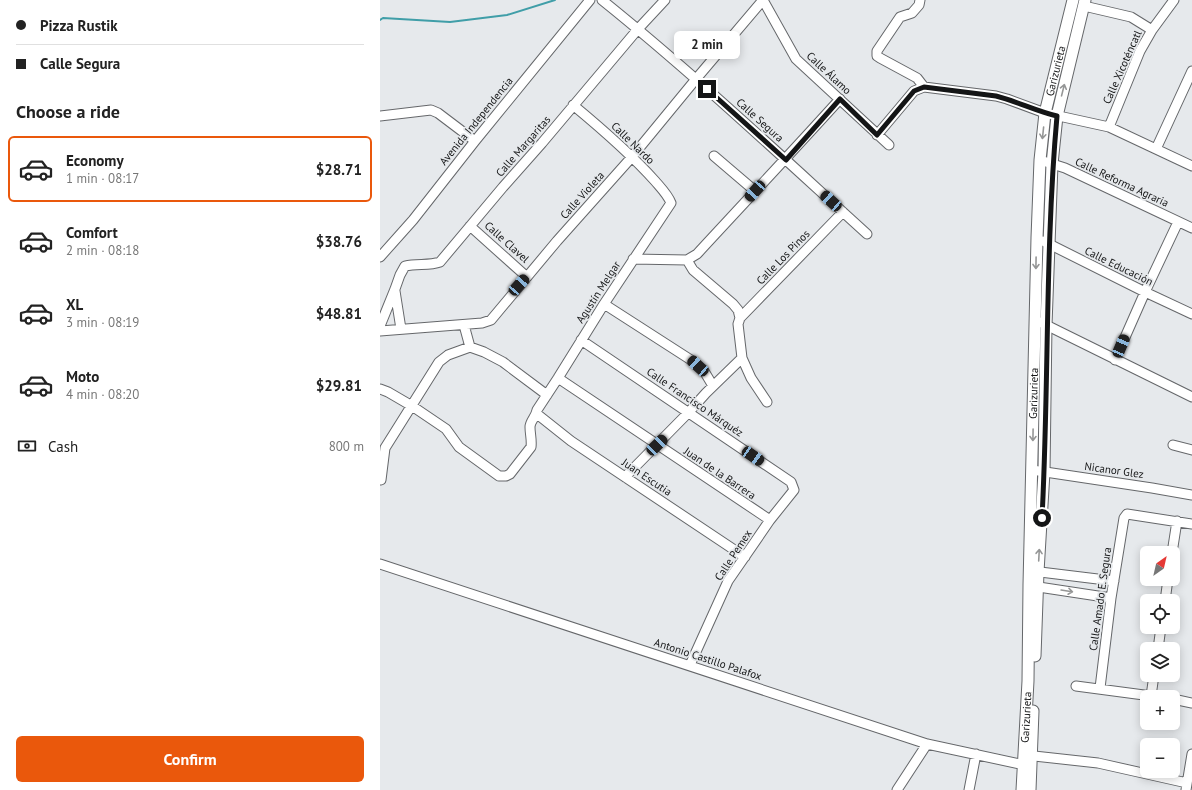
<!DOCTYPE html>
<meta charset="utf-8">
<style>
body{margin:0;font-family:"PT Sans",sans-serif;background:#f6f6f6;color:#222;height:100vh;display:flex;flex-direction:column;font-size:15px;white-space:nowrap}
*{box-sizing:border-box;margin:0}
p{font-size:13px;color:#767676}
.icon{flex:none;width:22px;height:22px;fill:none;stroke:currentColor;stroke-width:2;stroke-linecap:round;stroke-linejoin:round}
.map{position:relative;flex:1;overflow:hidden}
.side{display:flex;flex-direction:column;background:#fff;width:380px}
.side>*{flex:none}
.banner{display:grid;align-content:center;height:88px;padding:0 16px;background:#fff}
.needle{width:26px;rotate:34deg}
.tools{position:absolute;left:760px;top:546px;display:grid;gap:8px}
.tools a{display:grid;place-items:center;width:40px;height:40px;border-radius:6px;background:#fff;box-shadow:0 2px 10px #0003;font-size:20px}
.end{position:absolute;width:18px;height:18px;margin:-9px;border:5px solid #141516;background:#fff;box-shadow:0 0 0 2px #fff}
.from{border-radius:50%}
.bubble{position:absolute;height:28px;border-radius:6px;background:#fff;box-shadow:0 2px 10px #0003;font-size:13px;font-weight:700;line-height:28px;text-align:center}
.car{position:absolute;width:12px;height:24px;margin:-12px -6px;border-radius:5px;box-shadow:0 0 3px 1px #0007;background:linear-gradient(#222 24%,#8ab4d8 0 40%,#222 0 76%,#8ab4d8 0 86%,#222 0)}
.banner b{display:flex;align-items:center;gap:14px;height:38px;font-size:15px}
.banner b+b{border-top:1px solid #e0e0e0}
.banner i{width:10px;height:10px;background:#222}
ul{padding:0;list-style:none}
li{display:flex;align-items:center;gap:12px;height:66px;margin:0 8px 6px;padding:0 8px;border:2px solid transparent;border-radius:6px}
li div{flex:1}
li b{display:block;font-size:15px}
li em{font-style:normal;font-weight:700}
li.selected{border-color:#ea580c}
li>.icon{width:36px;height:36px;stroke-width:1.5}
h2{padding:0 16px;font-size:18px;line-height:48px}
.pay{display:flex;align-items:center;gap:10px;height:44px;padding:0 16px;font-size:15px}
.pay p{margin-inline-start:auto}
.action{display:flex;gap:8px;margin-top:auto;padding:8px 16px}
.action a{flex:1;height:46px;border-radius:6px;background:#ea580c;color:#fff;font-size:16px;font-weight:700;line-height:46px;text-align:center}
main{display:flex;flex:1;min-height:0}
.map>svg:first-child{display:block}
</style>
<main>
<section class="side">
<div class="banner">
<b><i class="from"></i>Pizza Rustik</b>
<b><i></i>Calle Segura</b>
</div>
<h2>Choose a ride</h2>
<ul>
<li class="selected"><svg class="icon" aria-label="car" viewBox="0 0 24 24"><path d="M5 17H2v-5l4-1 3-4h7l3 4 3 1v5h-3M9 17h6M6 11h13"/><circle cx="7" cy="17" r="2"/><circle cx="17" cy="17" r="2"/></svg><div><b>Economy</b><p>1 min · 08:17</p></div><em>$28.71</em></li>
<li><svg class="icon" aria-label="car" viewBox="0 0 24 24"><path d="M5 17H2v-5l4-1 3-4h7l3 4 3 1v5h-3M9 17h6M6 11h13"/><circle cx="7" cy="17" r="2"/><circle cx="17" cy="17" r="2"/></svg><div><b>Comfort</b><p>2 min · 08:18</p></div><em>$38.76</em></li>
<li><svg class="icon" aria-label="car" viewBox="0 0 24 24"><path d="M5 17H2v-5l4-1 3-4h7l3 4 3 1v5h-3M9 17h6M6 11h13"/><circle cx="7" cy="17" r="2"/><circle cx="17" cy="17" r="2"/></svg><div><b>XL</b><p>3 min · 08:19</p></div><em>$48.81</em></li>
<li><svg class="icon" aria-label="car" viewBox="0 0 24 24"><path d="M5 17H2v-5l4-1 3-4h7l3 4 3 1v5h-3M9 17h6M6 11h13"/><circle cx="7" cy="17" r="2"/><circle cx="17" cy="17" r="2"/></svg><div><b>Moto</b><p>4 min · 08:20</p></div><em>$29.81</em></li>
</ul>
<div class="pay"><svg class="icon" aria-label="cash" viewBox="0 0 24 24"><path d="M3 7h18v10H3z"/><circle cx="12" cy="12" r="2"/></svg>Cash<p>800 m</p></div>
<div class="action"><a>Confirm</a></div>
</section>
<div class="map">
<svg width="812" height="790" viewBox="0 0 812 790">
<rect width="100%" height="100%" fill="#e6e9ec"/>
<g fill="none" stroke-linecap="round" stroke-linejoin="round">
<!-- stream -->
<path stroke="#409ea8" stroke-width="2" d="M0,20L3,18L70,22L127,15L175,0"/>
<!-- minor casing -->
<g stroke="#65676a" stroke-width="11">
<path id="minor" d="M222,0C314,74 400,155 487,234
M540,0L539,5L532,13L520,17L497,51V56L500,58L537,78L544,87
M704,6L751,17L772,30
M0,116L51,110L58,113L95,141
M729,127L760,51L772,30L794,0
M497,135L534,91L544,87L616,96L627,99L665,113L729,127L812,166
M776,149L812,71
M334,156L375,191
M660,160L685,168L812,228
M90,226L147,277
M663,241L765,292L812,314
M0,257L33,220L95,141L210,0
M253,259L307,260
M307,260L317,254C365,202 413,151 460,99
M307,260L313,270L353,304L358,310L360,318
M15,291L21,329
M224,304L311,360L324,371L333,386
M660,322L812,397
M84,325L90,347
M0,326L15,289L20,275L25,266C37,263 49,266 60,262L123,187L162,143L258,29L285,0
M0,331L102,323L111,320L177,241L251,158L316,79L383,0L416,59L509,145
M201,340L411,482L414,490L390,520L348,581L310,665
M90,347L104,352L123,362L167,395
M735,360L765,292L798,222
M178,378L390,520
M0,389L8,392L32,406L66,429L79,447L119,476H126L130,474L151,447C152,440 150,434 150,427C150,421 156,417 157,410L178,378L224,304L291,203C288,195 281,188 275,181C250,153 222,129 193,105
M387,402L371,378L362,358L358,324L360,318L463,212
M157,414L191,441L365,557
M793,445L812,450
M652,470L772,488L812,495
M245,477L309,412L326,393L362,358
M1,480L5,448L59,362L68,355L90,347
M792,553L797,521
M0,564L547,744L649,766
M652,571L734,581
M652,586L731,598
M785,601L788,579
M778,649L781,627
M696,686L779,697
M720,688L731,598L744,518L747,514L812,524
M771,696L774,675
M793,699L812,703
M645,755L718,763L807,783
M517,790L547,744
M589,790L596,754
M806,790L812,754"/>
</g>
<!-- major casing -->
<g stroke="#65676a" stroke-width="13">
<g id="major">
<path d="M655,656L658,572L664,472L666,325L672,164L677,116L705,0"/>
<path id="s1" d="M642,790L648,681L649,585L657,238L660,160L665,113L693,0"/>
<path d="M650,790L653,711"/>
</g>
</g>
<!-- minor -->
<use href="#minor" stroke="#fff" stroke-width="9"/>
<!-- major -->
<use href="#major" stroke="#fff" stroke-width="11"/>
</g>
<!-- one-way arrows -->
<defs><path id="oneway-shaft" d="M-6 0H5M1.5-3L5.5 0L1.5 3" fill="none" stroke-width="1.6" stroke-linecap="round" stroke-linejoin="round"/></defs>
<g stroke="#959696">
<use href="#oneway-shaft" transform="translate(683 90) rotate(-76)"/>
<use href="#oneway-shaft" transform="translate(663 133) rotate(96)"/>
<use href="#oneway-shaft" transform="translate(656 263) rotate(91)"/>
<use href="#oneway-shaft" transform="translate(653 435) rotate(91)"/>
<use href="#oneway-shaft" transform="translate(659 555) rotate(-87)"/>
<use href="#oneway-shaft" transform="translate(687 591) rotate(9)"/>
</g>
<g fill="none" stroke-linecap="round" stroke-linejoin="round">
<!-- route -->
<path stroke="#141516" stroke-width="5" d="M327,89L406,160L460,99L497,135L534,91L544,87L616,96C636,101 656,111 677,116C665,250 669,384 662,518"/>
</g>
<g text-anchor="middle" stroke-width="3.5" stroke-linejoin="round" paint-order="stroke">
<!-- street labels -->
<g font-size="11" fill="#141516" stroke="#e6e9ec">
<text transform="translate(742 67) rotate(-66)" y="4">Calle Xicoténcatl</text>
<text dy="4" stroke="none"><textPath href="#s1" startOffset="721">Garizurieta</textPath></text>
<text transform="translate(449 73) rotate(43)" y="4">Calle Álamo</text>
<text transform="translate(380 120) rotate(42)" y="4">Calle Segura</text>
<text transform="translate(96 121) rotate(-51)" y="4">Avenida Independencia</text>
<text transform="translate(253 143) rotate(44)" y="4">Calle Nardo</text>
<text transform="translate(143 146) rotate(-49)" y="4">Calle Margaritas</text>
<text transform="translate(742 182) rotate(25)" y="4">Calle Reforma Agraria</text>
<text transform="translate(202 195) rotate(-48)" y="4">Calle Violeta</text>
<text transform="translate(127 242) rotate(42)" y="4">Calle Clavel</text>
<text transform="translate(403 257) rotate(-46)" y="4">Calle Los Pinos</text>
<text transform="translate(739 266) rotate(26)" y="4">Calle Educación</text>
<text transform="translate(218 292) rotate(-57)" y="4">Agustín Melgar</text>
<text dy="4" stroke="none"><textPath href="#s1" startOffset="397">Garizurieta</textPath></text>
<text transform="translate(315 402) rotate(34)" y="4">Calle Francisco Márquéz</text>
<text transform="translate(734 470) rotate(8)" y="4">Nicanor Glez</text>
<text transform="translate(340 473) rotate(34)" y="4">Juan de la Barrera</text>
<text transform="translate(267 477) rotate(34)" y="4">Juan Escutia</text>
<text transform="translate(353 555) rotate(-57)" y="4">Calle Pemex</text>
<text transform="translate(720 599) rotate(-82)" y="4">Calle Amado E. Segura</text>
<text transform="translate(328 659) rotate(18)" y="4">Antonio Castillo Palafox</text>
<text dy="4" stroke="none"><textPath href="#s1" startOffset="73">Garizurieta</textPath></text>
</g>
</g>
</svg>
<div class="tools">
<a><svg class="needle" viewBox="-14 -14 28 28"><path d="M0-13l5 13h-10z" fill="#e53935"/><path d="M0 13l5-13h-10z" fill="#767676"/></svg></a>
<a><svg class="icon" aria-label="locate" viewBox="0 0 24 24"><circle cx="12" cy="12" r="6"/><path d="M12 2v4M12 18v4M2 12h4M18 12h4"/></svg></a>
<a><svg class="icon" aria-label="layers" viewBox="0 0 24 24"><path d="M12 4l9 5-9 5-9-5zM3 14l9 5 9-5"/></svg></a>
<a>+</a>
<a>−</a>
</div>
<i class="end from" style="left:662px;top:518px"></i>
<i class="end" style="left:327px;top:89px"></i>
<div class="bubble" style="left:294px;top:31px;width:66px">2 min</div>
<i class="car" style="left:375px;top:191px;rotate:222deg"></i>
<i class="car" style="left:451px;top:201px;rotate:312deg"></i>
<i class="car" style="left:139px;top:285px;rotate:42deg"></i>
<i class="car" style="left:741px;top:346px;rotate:23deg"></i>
<i class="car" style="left:318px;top:366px;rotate:312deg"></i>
<i class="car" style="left:277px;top:445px;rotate:46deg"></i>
<i class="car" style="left:373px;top:456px;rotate:124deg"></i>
</div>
</main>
